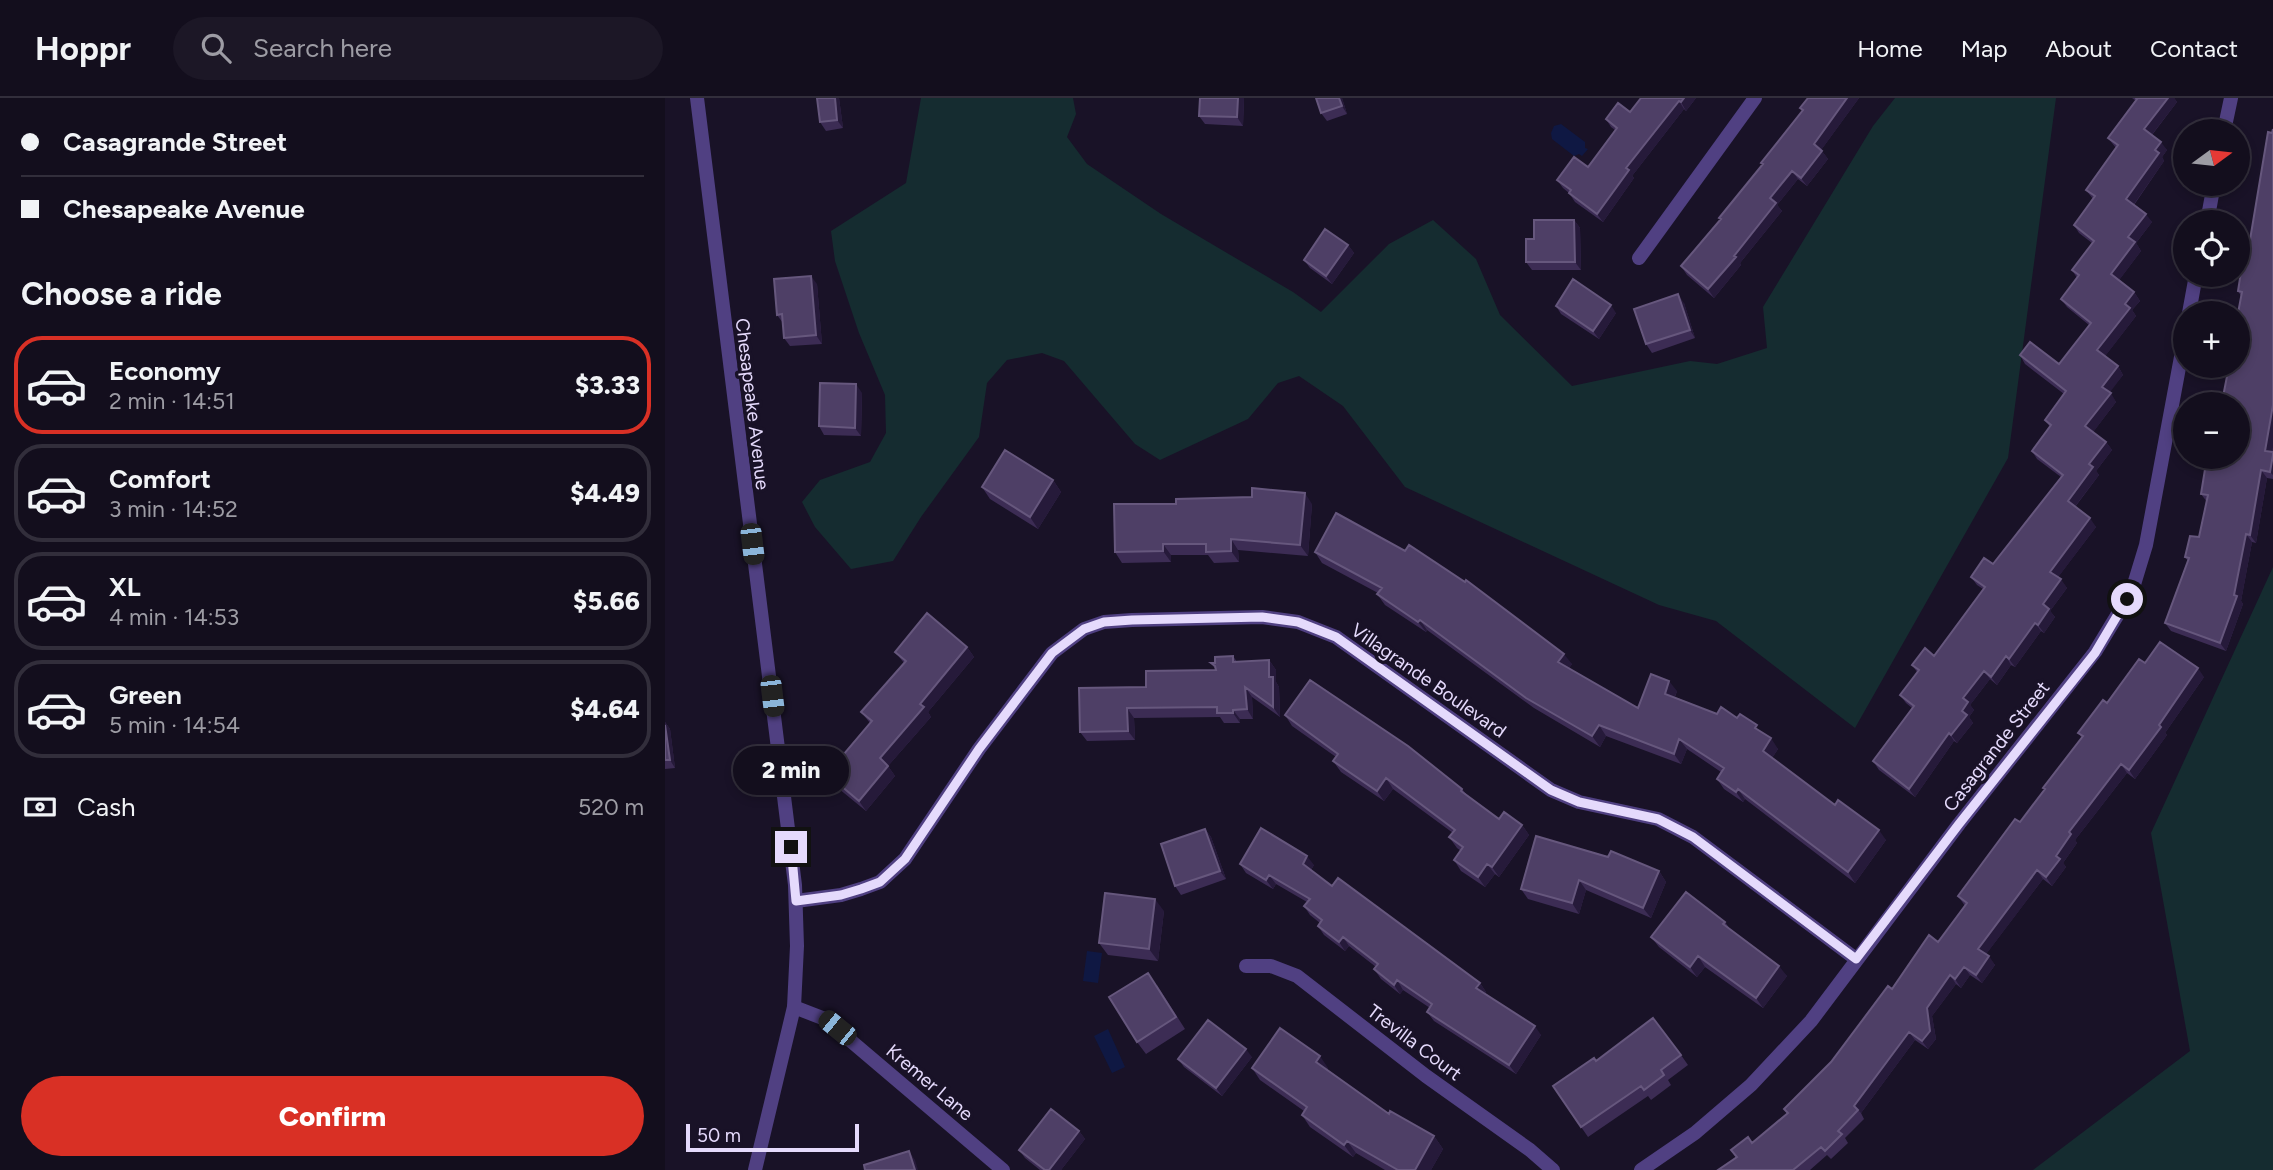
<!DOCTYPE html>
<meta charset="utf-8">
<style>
body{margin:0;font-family:Figtree,sans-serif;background:#1c1726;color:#f1f3f6;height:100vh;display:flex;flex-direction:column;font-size:26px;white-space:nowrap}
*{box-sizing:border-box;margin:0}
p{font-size:23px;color:#9d9ca4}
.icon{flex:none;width:38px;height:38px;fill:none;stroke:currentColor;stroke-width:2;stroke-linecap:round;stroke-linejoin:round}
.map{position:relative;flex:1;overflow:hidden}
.drawer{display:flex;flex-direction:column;background:#130e1d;width:665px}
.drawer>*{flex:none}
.hud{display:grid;align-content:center;height:154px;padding:0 21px;background:#130e1d}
.needle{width:46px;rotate:75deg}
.controls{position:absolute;left:1508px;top:21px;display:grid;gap:14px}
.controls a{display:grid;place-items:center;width:77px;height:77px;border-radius:50%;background:#130e1d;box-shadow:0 4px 10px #0003,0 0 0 2px #322e3b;font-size:35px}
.scale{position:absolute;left:21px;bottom:18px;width:173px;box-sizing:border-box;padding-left:7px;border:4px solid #e5dafc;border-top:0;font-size:19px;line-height:24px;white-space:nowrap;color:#e5dafc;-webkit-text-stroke:5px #191227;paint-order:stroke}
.end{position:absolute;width:32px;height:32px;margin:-16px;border:9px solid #e5dafc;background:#111;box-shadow:0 0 0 4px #111}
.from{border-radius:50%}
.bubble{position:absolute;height:49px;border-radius:24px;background:#130e1d;box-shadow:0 4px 10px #0003,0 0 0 2px #322e3b;font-size:23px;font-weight:800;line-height:49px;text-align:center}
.car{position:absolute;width:21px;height:42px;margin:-21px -10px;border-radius:9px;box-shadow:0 0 5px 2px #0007;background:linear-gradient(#222 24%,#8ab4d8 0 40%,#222 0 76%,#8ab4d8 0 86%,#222 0)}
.hud b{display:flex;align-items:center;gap:24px;height:66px;font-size:26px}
.hud b+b{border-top:2px solid #322e3b}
.hud i{width:18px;height:18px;background:#f1f3f6}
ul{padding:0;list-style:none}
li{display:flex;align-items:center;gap:21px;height:98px;margin:0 14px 10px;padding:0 7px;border:4px solid #322e3b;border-radius:28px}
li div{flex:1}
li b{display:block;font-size:26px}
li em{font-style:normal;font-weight:800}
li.active{border-color:#d93025}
li>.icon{width:63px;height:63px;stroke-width:1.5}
h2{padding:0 21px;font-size:32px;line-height:84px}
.pay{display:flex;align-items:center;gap:18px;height:77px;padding:0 21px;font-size:26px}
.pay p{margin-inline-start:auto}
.cta{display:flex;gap:14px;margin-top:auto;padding:14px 21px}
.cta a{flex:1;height:80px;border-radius:42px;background:#d93025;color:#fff;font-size:28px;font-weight:800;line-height:80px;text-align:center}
header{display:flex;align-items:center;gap:42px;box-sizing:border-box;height:98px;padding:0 35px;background:#130e1d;border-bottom:2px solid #322e3b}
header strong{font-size:33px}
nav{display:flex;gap:38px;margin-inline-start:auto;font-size:24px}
.search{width:490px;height:63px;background:#1c1726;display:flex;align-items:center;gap:18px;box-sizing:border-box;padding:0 24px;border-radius:38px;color:#9d9ca4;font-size:26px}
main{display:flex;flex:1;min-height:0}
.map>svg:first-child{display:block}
</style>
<header>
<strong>Hoppr</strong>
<div class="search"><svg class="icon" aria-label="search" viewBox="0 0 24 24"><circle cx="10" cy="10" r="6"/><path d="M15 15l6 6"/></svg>Search here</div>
<nav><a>Home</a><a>Map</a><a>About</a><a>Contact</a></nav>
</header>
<main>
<section class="drawer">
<div class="hud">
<b><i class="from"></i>Casagrande Street</b>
<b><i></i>Chesapeake Avenue</b>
</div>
<h2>Choose a ride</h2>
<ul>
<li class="active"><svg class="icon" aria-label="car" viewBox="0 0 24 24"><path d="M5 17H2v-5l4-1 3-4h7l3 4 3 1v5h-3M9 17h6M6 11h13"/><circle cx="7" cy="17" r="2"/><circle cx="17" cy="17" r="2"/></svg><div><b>Economy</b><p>2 min · 14:51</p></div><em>$3.33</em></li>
<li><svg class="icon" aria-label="car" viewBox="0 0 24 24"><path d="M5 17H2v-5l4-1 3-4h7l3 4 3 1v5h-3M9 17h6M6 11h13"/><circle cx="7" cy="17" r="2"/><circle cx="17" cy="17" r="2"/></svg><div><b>Comfort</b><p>3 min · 14:52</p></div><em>$4.49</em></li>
<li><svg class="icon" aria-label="car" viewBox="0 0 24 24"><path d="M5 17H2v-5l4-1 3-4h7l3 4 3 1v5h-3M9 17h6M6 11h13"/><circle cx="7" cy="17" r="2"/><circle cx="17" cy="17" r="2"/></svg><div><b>XL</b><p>4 min · 14:53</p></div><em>$5.66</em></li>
<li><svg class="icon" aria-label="car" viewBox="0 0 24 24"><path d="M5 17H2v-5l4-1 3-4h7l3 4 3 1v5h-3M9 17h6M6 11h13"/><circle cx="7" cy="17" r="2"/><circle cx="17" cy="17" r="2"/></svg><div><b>Green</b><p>5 min · 14:54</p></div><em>$4.64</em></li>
</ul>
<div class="pay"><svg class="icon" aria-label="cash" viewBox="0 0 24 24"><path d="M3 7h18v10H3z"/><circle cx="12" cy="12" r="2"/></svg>Cash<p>520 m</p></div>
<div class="cta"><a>Confirm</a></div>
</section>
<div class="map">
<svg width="1608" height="1072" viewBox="0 0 1608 1072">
<rect width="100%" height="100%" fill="#191227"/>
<!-- green -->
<path fill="#152c30" d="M256,0H408L411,16L402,39L422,66L496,116L628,194L656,214L724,146L768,122L811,161L835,217L907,288L1025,263L1052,266L1102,250L1098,209L1208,28L1230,0H1391L1343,360L1190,630L1051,523L994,507L740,389L678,308L634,278L613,285L583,321L495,362L470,346L399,263L377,255L342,262L322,285L314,339L256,419L228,463L186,471L150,429L137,404L155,382L205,364L221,335L220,297L194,235L170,163L166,133L241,85Z
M1608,469V1072H1368L1525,953L1486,735Z"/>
<!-- water -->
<path fill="#0f1843" d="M896,26L920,44V50L923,51L917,58L914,56L909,58L887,41L886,35L889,28Z
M422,853L437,855L433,885L418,883Z
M443,931L460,969L447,975L429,938Z"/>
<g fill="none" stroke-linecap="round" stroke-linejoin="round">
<!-- minor -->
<path stroke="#504082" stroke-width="14" d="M1559,33L1566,0
M1542,124L1549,86
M974,160L1090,0
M1524,215L1531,177
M131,803L176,797L196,791L215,784L240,761L314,651L387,555L419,531L439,524L467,522L597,519L633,524L671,539L886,692L914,704L993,721L1028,739L1191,861
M581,868H606L632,878L761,978L865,1052L888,1072
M129,909L160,921L338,1072
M976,1072L1030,1035L1086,987L1146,923L1294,726L1430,554L1467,493L1481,447L1521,232"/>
<!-- tertiary -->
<path stroke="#504082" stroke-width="14" d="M32,0L130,787L132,848L129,909L90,1072"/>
</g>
<!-- wall -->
<path fill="#3c2c54" d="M152,0H174L178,30L161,33L155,24Z
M579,0L578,28L540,26L534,18Z
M651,0H677L682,16L662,23L656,15Z
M1031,0L1021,13L1019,11L967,78L969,80L938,124L910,104L904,95L898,90L892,82L923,69L950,32L946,29L941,21L965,14Z
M1143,0H1194L1156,52L1163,61L1142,88L1133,81L1112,107L1117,113L1075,165L1076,167L1049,200L1022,177L1016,168L1055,122L1137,13L1135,10Z
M1467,0H1509L1512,4L1487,37L1502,52L1497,59L1499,63L1469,107L1487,124L1471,145L1476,153L1454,182L1469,194L1475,203L1467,212L1471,218L1440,258L1453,268L1458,277L1444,294L1451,304L1428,334L1441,344L1447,352L1431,373L1434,377L1410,409L1431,429L1393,479L1402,490L1385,513L1390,519L1379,535L1376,533L1350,569L1346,567L1332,587L1325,581L1305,607L1309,612L1304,619L1308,625L1292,645L1289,643L1250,699L1214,672L1208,663L1247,610L1241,605L1235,597L1252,574L1247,567L1269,558L1318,491L1312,487L1306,479L1328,466L1396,379L1372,361L1367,353L1385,329L1380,322L1399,296L1360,266L1355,257L1394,266L1424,227L1402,209L1396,201L1412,180L1407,172L1427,145L1414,135L1409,127L1428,101L1421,92L1451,50L1443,40L1471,3Z
M1608,31V381L1602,380L1591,445L1587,444L1576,503L1578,506L1561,553L1506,533L1500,525L1523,463L1520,459L1534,439L1542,404L1536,396L1573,359L1557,304L1576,198L1573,193Z
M909,122L915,130L916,172H867L861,164L869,141Z
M683,147L689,155L667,186L645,170L639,162Z
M152,186L157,246L125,248L119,240L118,225L112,217Z
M1019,205L1030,240L987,255L981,246Z
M891,208L951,215L934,241L896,216Z
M197,295L196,338L159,337L154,328Z
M388,382L396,394L373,431L325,401L317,389Z
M647,406L643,458L573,452L574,464L549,465L543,457H506V464L457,465L450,454Z
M650,454L907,566L904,570L973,610L1012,593L1010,599L1052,616L1072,620L1098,635L1113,651L1107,660L1170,707L1221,742L1190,785L1080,701L1078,704L1059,691L1052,681L1056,674L1022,651L1016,666L941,638L935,649L869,610L762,532L761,534L720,507L712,496L713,495L657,465Z
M302,549L309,559L263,614L266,619L223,668L230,678L201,713L168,686L162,676L205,625L196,614L239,565L230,554Z
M568,558L572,564L604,562L611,572V584L614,589L615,619L587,599L588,621H575V625H559L555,619L469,620L470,642L422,643L415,634L481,589L551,572L546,565H550Z
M1480,565L1539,579L1500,635L1502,637L1470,681L1462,675L1410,742L1412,745L1398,765L1401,769L1387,788L1378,781L1321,856L1330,867L1317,885L1305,877L1296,890L1291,886L1267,918L1271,941L1263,951L1250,942L1196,1015L1199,1021L1180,1040L1183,1045L1166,1061L1162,1057L1145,1072H1053L1071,1060L1066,1052L1087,1045L1122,1016L1119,1011L1166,964L1227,891L1273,844L1300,808L1293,798L1355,724L1417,640L1413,635Z
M620,617L797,691L802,697L834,721L857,727L864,737L834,779L830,776L820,789L796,773L789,762L796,753L792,750L784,739L788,735L728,691L719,703L676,674L668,663L671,659L627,628Z
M0,624L5,631L10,670L0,671Z
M540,731L546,739L561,781L516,797L510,788Z
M871,738L994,773L1001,784L986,820L921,792L914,816L863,801L856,791Z
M575,766L649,767L646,772L667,788L815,885L821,894L820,895L876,937L851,976L769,923L762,914L765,910L738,892L735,896L716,881L709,871L711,869L684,848L680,853L659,837L653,828L655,825L645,817L639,808L642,804L611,786L608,791L581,775Z
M499,813L493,863L443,857L434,845Z
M1060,824L1065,831L1122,878L1098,910L1040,869L1032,879L994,849L986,839Z
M492,887L520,931L481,956L472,944Z
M1016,957L1023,967L1003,982L1006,987L986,1002L983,998L923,1039L888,988L931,963Z
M587,959L557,998L519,969L513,961Z
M587,970H663L662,972L724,1016L769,1038L778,1051L766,1072H720L691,1055L688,1059L645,1029L637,1017L639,1013L595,982Z
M414,1033L420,1041L396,1072H375L360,1060L354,1052Z"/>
<!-- shaded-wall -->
<path fill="#261a3a" d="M170,0H174L178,30L172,22Z
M573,0H579L578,28L572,19Z
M674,0H677L682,16L677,8Z
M1019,0H1031L1021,13L1016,4Z
M1182,0H1194L1154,55L1149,46Z
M1503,0H1509L1512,4L1485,39L1479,31Z
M1014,3L1019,11L967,78L969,80L938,124L932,116L961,70Z
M1496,44L1502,52L1497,59L1499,63L1467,109L1461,101Z
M1157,53L1163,61L1142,88L1136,80Z
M1127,73L1133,81L1112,107L1117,113L1075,165L1076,167L1049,200L1043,191L1069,158L1105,100Z
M1481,116L1487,124L1471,145L1476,153L1452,185L1446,176L1463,139Z
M909,122L915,130L916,172L910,164Z
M683,147L689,155L667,186L661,178Z
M146,178L152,186L157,246L151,237Z
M1469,194L1475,203L1467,212L1471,218L1438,261L1432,252L1460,206Z
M1013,196L1019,205L1030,240L1025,232Z
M946,207L951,215L934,241L928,233Z
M1453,268L1458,277L1443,297L1437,289Z
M191,286L197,295L196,338L190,330Z
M1446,295L1451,304L1426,337L1420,328Z
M1608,307V349L1606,361L1600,353Z
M1441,344L1447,352L1431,373L1434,377L1408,411L1403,403L1424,366Z
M1608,357V377L1605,374Z
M1596,372L1602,380L1591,445L1585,437Z
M388,382L396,394L373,431L365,419Z
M640,395L647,406L643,458L635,447Z
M1425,420L1431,429L1391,482L1385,474Z
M1581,436L1587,444L1576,503L1578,506L1561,553L1555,545L1569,497Z
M566,441L573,452L574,464L566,453Z
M498,446L506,457V464L498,453Z
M1396,481L1402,490L1385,513L1390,519L1379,535L1373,527L1378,506Z
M755,522L762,532L761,534L753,524Z
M1370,525L1376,533L1350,569L1344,561Z
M302,549L309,559L263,614L266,619L223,668L230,678L201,713L194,703L215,660L255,606Z
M899,556L907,566L901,575L893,564Z
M1341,558L1346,567L1332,587L1326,579Z
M604,562L611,572V584L614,589L615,619L608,609L604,579Z
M1533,570L1539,579L1500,635L1502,637L1470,681L1464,672Z
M1319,573L1325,581L1305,607L1309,612L1304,619L1308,625L1292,645L1286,637L1298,600Z
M1004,583L1012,593L1007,606L1000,596Z
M580,589L587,599L588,621L582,611Z
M462,610L469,620L470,642L463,633Z
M568,612L575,621V625L568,615Z
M0,624L5,631L10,670L5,662Z
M934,627L941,638L935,649L927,638Z
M1284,635L1289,643L1250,699L1244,691Z
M1106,640L1113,651L1105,663L1098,653Z
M1014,641L1022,651L1016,666L1009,656Z
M1456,666L1462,675L1410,742L1412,745L1398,765L1401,769L1387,788L1381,779L1404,734Z
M721,680L728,691L719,703L712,693Z
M1073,691L1080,701L1078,704L1071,694Z
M857,727L864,737L834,779L827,769Z
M540,731L546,739L561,781L555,773Z
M1214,732L1221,742L1190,785L1183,774Z
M642,758L649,767L644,775L638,766Z
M822,766L830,776L820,789L813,779Z
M1372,772L1378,781L1319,859L1313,851Z
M994,773L1001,784L986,820L978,810Z
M604,777L611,786L608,791L601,782Z
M914,782L921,792L914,816L907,805Z
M490,801L499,813L493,863L484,851Z
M678,839L684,848L680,853L674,844Z
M1033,858L1040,869L1032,879L1025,869Z
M1324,858L1330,867L1317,885L1311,877Z
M1114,868L1122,878L1098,910L1091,900Z
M1299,869L1305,877L1296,890L1290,881Z
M1285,877L1291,886L1267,918L1271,941L1263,951L1257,943L1262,910Z
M732,882L738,892L735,896L729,887Z
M815,885L821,894L818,899L811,890Z
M870,928L876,937L851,976L844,967Z
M1244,934L1250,942L1196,1015L1189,1008Z
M581,951L587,959L557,998L551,990Z
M655,958L663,970L659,977L651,964Z
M414,1033L420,1041L396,1072H384Z
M769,1038L778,1051L766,1072H750Z
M682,1043L691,1055L688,1059L679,1047Z
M244,1053L250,1062L253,1072H250Z"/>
<!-- building -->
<path fill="#4e3f66" stroke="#66577d" stroke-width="2" d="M152,0H170L172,22L155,24Z
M535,0H573L572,19L534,18Z
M651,0H674L677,8L656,15Z
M976,0H1019L1016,4L1014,3L961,70L964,72L932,116L904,95L906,92L892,82L909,59L923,69L952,30L941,21L953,5L965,14Z
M1143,0H1182L1149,46L1157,53L1136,80L1127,73L1105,100L1111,105L1069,158L1071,159L1043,191L1016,168L1056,121L1054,120L1098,66L1096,65L1138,12L1135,10Z
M1471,0H1503L1479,31L1496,44L1490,52L1494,55L1461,101L1481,116L1463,139L1470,144L1446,176L1469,194L1460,206L1465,210L1432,252L1453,268L1437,289L1446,295L1420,328L1441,344L1424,366L1428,369L1403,403L1425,420L1385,474L1396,481L1378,506L1384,511L1373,527L1370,525L1344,561L1341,558L1326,579L1319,573L1298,600L1303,604L1297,613L1302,617L1286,637L1284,635L1244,691L1208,663L1249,608L1235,597L1254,572L1247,567L1260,550L1269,558L1320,489L1306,479L1319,460L1328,466L1398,377L1367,353L1386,327L1380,322L1401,293L1355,257L1365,244L1394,266L1426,225L1396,201L1414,177L1407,172L1429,143L1409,127L1430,98L1421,92L1453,47L1443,40L1472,1Z
M1608,31V307L1600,353L1608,354V357L1605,374L1596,372L1585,437L1581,436L1569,497L1572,498L1555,545L1500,525L1524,460L1520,459L1525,438L1534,439L1543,397L1536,396L1542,359H1573V306H1552L1553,303L1557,304L1564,268H1573V215L1577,194L1573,193L1581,142H1585L1603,34L1607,35Z
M869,122H909L910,164H861V141H869Z
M660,131L683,147L661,178L639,162Z
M146,178L151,237L119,240L117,216L112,217L109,181Z
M908,181L946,207L928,233L891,208Z
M1013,196L1025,232L981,246L969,211Z
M155,285L191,286L190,330L154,328Z
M340,352L388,382L365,419L317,389Z
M587,390L640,395L635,447L566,441V453L541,454V446H498V453L450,454L449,406H511V401L587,399Z
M671,415L740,453L744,447L800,484L801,482L899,556L893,564L973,610L986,576L1004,583L1000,596L1052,616L1056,609L1072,620L1075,616L1092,627L1090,630L1106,640L1098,653L1170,707L1173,702L1214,732L1183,774L1073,691L1071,694L1052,681L1059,670L1014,641L1009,656L934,627L927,638L861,600L755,522L753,524L712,496L717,490L650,454Z
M262,515L302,549L255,606L259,609L215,660L223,668L194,703L162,676L207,623L196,614L241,563L230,554Z
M1495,544L1533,570L1494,627L1496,629L1464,672L1456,666L1404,734L1406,736L1391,758L1395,761L1381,779L1372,772L1313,851L1324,858L1311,877L1299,869L1290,881L1285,877L1262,910L1265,933L1257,943L1244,934L1189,1008L1193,1012L1173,1033L1177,1036L1160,1053L1156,1049L1128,1072H1053L1072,1059L1066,1052L1083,1039L1087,1045L1123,1015L1119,1011L1166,964L1223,888L1227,891L1264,837L1273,844L1302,805L1293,798L1350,721L1355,724L1380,691L1378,690L1418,638L1413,635L1438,602L1442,605L1474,561L1480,565Z
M568,558V564L604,562V579H608V609L580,589L582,611L568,612V615H552V609L462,610L463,633L415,634L414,590L481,589V573L551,572L550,568L546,565H550V559Z
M645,582L743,648L797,691L796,693L834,721L839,714L857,727L827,769L822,766L813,779L789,762L798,749L784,739L790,732L721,680L712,693L668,663L673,656L620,617Z
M0,627L5,662H0Z
M596,730L642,758L638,766L667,788L673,780L815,885L811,890L870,928L844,967L762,914L767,906L732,882L729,887L709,871L713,866L678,839L674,844L653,828L657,822L639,808L645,801L604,777L601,782L575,766Z
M540,731L555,773L510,788L496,746Z
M871,738L943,759L946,753L994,773L978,810L914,782L907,805L856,791Z
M1021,794L1060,824L1058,826L1114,868L1091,900L1033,858L1025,869L986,839Z
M440,795L490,801L484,851L434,845Z
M483,875L511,919L472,944L444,899Z
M988,920L1016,957L996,972L999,977L979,992L976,988L916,1029L888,988L929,960L931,963Z
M543,922L581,951L551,990L513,961Z
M615,930L655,958L651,964L724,1016L725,1013L769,1038L750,1072H733L682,1043L679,1047L637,1017L642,1009L587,970Z
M386,1011L414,1033L384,1072H380L354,1052Z
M244,1053L250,1072H200L199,1067Z"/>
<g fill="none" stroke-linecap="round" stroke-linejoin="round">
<!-- route -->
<path stroke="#e5dafc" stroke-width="9" d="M126,749L131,803L176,797L196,791L215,784L240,761L314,651L387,555L419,531L439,524L467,522L597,519L633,524L671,539L886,692L914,704L993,721L1028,739L1191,861L1294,726L1430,555L1462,501"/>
</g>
<g text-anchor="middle" stroke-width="7" stroke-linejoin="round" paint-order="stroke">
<!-- street labels -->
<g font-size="19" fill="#e5dafc" stroke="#191227">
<text transform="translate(88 306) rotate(83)" y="7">Chesapeake Avenue</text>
<text transform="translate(764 582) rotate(35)" y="7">Villagrande Boulevard</text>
<text transform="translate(1331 648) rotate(-52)" y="7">Casagrande Street</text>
<text transform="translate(750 944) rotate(37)" y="7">Trevilla Court</text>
<text transform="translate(265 984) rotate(40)" y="7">Kremer Lane</text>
</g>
</g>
</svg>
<div class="controls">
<a><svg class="needle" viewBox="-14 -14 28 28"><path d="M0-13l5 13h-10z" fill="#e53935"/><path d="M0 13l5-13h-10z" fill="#9d9ca4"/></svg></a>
<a><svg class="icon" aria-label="locate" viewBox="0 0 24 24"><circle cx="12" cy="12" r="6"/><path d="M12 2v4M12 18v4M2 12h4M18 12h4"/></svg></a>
<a>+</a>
<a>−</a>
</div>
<div class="scale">50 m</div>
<i class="end from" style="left:1462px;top:501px"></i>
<i class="end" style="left:126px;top:749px"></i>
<div class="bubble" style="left:68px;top:648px;width:116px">2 min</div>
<i class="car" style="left:87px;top:446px;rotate:173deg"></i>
<i class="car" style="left:107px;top:598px;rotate:173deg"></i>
<i class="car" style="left:172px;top:930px;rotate:309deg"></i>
</div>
</main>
